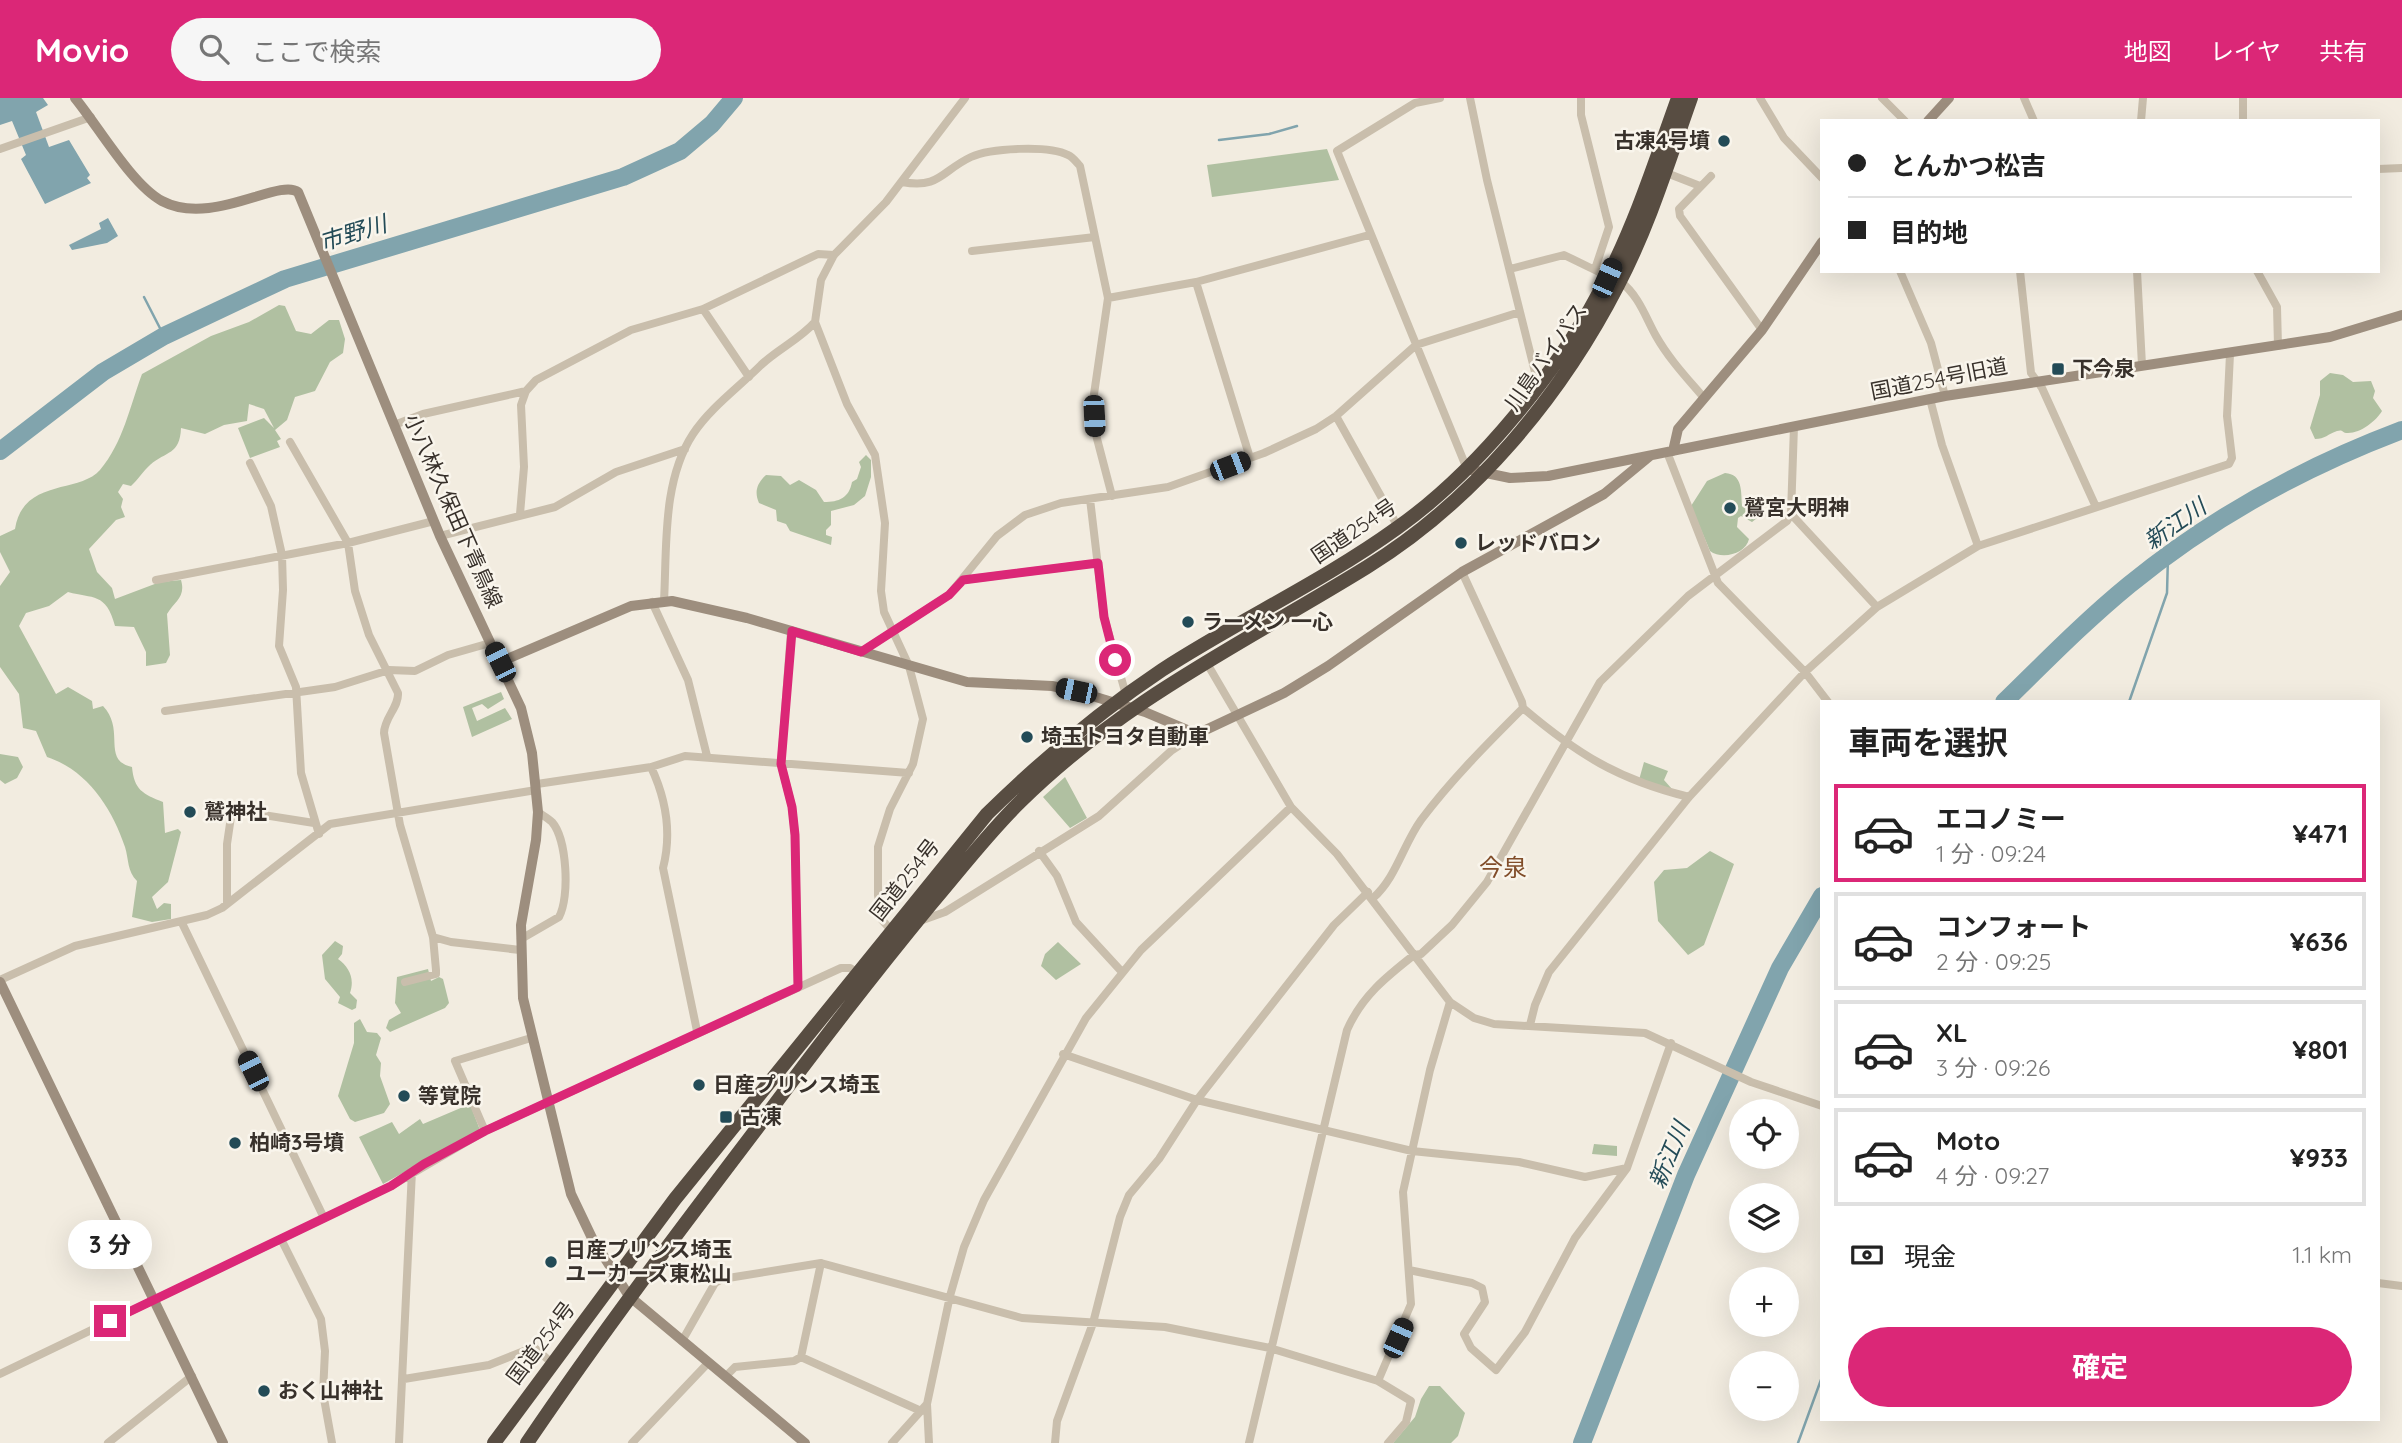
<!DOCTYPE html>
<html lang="ja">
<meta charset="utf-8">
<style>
body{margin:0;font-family:Quicksand,"Noto Sans JP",sans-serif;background:#f6f6f6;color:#222;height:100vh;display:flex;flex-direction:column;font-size:26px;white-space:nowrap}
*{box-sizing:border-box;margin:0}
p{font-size:23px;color:#767676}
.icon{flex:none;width:38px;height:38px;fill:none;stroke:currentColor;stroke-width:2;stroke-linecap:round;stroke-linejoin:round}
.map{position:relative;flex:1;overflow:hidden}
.sheet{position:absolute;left:1820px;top:602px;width:560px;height:721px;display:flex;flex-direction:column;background:#fff;border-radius:0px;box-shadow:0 7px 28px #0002}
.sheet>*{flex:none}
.top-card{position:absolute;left:1820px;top:21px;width:560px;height:154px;border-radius:0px;box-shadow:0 7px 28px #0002;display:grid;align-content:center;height:154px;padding:0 28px;background:#fff}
.buttons{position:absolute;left:1729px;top:1001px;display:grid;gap:14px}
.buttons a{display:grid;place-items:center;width:70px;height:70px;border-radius:50%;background:#fff;box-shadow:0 7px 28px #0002;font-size:35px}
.end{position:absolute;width:32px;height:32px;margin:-16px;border:9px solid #db2777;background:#fff;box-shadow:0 0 0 4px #fff}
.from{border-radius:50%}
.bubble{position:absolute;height:49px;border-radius:24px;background:#fff;box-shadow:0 7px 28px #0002;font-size:23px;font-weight:700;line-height:49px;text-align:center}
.car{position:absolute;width:21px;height:42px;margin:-21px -10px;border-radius:9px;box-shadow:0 0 5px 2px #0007;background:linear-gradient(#222 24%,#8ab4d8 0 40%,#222 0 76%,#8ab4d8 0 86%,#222 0)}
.top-card b{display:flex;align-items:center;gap:24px;height:66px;font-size:26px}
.top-card b+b{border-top:2px solid #e0e0e0}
.top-card i{width:18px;height:18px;background:#222}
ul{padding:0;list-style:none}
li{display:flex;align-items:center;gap:21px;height:98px;margin:0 14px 10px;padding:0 14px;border:4px solid #e0e0e0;border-radius:0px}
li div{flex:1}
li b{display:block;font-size:26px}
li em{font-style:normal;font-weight:700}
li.current{border-color:#db2777}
li>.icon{width:63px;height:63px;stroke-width:1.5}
h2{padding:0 28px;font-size:32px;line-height:84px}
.pay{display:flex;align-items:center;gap:18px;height:77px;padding:0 28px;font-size:26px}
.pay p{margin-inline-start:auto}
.button{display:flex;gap:14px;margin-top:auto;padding:14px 28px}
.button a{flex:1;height:80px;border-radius:42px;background:#db2777;color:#fff;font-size:28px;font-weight:700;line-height:80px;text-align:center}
header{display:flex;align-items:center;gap:42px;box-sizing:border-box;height:98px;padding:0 35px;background:#db2777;color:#fff}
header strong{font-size:33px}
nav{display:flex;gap:38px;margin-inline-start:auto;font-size:24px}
.search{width:490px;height:63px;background:#f6f6f6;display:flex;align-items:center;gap:18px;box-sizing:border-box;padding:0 24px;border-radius:38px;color:#767676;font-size:26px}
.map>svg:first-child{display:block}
</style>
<header>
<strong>Movio</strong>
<div class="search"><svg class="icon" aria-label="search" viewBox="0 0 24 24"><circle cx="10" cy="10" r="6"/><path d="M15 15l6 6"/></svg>ここで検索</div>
<nav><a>地図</a><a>レイヤ</a><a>共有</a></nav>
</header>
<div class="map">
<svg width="2402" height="1345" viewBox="0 0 2402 1345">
<rect width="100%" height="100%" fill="#f2ece0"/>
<!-- green -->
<path fill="#b0c0a1" d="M1327,51L1339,82L1212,99L1207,67Z
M279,207L285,208L296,233L311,236L329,222H339L345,241L343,255L330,264L315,293L295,299L287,322L275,332L281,341L277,343L280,349L250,360L238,330L264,320L274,330L264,311L249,306L247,323L224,327L205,336L181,330C180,357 166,353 150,367C143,373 138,382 131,388L123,386L118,394L123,401L121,409L125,419L116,422L89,451L97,474L112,490L115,501L160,484L181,482C186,499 175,503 167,516L170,557L166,565L146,568V554L134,529L115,528C106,494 93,501 68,494L49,508L26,515L19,528L56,596L68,589L92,603L93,611L103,608C126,632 101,662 132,669C134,692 143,696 163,704L165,735L178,731L181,734L168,784L152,799L157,811L164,805L171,806V821L152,824L132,819L137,783C127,773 129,762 125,749C112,710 87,672 47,659L36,633L23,630L19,596L0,569V488L10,474L0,454V438L15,431C23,380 79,396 100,372C123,345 130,308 142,276L211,238L249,224Z
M2330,275L2343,277L2353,284L2371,283L2375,293L2373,300L2382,313C2376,323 2361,335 2348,335C2341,335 2344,331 2337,333C2328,336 2325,341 2315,341L2310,330L2320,297V283Z
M866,357L871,362V379L865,398L854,407L831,413V427L826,432V437L832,439L831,447L790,433L786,426L777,423L776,412L759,405C754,394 757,385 766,377L781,378L790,387L799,382L816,392L824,404C839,404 849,400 852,384L857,381L861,369L859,364Z
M1725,375C1743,376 1741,394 1742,407H1758L1761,417L1752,424L1741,418L1738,420L1737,429L1749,441C1746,456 1722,462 1710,453L1691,408L1707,383Z
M501,594L504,601L488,611L482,606L472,610L477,623L505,610L512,621L472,639L463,609Z
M0,656L18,659L23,669L17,680L5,686L0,682Z
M1644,664L1668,673L1664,682L1672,691L1639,682Z
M1065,679L1087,720L1070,730L1043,699Z
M1710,753L1734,766L1704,847L1688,857L1658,823L1654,784L1664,772L1687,770Z
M335,843L343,848L342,856L338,861C349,869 355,880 350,895L357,902L356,910L352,912L338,905L340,899L325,881L322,857Z
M1058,844L1081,866L1056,882L1041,868L1045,856Z
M428,871L431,883L439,879L443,881L449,905L445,910L390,934L386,930L389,922L401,915L395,905L397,879Z
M360,921L367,934L377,935L381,940L376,957L381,965L380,978L390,1006L384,1015L355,1024L350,1021L338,998L354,945V925Z
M470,1006L480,1032L383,1086L359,1039L392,1024L399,1036L420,1021L423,1026Z
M1594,1046L1617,1048V1058L1592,1056Z
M1429,1288H1440L1465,1315L1458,1338L1451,1345H1393L1415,1319L1421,1301Z"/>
<!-- water -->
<path fill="#81a4ad" d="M0,0H43L48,7L36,14L49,49L69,42L90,77L87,80L91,85L45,106L21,61L26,57L12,23L0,27Z
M108,120L118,138L107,145L72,152L69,147L101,131L99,125Z"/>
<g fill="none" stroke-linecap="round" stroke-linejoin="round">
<!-- stream -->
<path stroke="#81a4ad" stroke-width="2.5" d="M1219,42L1269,36L1297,28
M144,199L164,238
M2129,604L2167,495L2168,458
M1798,1345L1822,1279"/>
<!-- river -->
<path stroke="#81a4ad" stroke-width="18" d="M0,353L103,274L164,238L285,181L623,79L680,53L712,26L734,0
M2004,604C2045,564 2085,523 2129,487C2211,420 2304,369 2402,332
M1582,1345L1686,1077L1780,870L1822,798"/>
<!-- street -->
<path stroke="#c9beac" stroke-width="8" d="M1440,0L1415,5L1337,53L1467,371
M1470,0L1487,82L1538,286
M1581,0V17L1609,129L1595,171
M1760,0L1784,40L1822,80
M1882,0L1905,23
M2024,0L2034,23
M2243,0V23
M2141,23L2143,0
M0,51L91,19
M2378,71L2402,70
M1664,74L1700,88
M1711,78L1679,111L1680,118L1762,232
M902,84C940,91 941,73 971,59C990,50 1049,47 1068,57C1073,59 1077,65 1080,68L1108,200L1093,303L1095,333L1112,398
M972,153L1095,139
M1510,171L1564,157L1599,174
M1900,173L1931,245L1945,298
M2020,173L2031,275L2042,290L2096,409
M2137,173L2142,267
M2257,173L2277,209L2278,248
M1620,183C1639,198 1645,218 1656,238C1669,261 1687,280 1704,300
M1196,184L1250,360
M1108,200L1196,184L1369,137
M703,211L749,279
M1930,301L1942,347L1978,448
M1336,318L1398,429
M394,327L423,316L526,293
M290,344L348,445L355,493L369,537L398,595C399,609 384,620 384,635L400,727L433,839L436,872V876L405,884
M1667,354L1718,485L1805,574L1828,604
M250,365L271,408L282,457L283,492L279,548L296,589L301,675L319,736
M1090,401L1104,519L1126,597
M520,416L524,369L521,307L526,293L536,282L631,232L703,211L818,156L834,157
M1791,416L1877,509
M440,438L555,409L616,374L685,351
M1462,474L1522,604L1523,610C1577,656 1619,682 1689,699
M156,482L348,445L434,423
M963,482L1098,465
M664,503C667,450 662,383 693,336C710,310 739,289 761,267C778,251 800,241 815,224
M652,504L688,582L707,658
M791,533L781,666L792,709L795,737L798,889
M861,554L949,497L997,438L1025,417L1061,405L1168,389L1264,355L1316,331L1336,318L1416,247L1520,214
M1205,562L1291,709L1337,756L1450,904L1474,920L1494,926L1645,935L1751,984L1822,1008
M165,613L335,589L389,572L415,573L448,557L490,545
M651,669C666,701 672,735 663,770L697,933
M537,686L651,669L685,658L909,675
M1039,753L1057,778L1076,824L1122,874
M1373,800C1396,780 1403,747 1421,722C1451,682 1487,646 1523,610
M227,806V746L232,712L314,725
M920,823L945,814L1099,718L1171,653L1197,636
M182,825L324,1120
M892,833L882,822L878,797V749L890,711L913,666L923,621L909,568L884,514L881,493L885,425L875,357L847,306L815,224L821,182L834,157L886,104L965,0
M433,839L451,844L520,852
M521,841L559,819C570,799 567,741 552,724C548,720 542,717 538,714
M0,882L75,848L207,817L222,810L330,726L536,692
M1530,927L1535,907L1549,874L1689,699L1805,574L1877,509L1978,448L2229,366L2232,360L2227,318L2230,256
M1063,956L1197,1002L1412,1053L1519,1064L1585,1079L1627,1070L1671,945
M485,1033L455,963L531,940
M281,1141L321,1221L325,1253L323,1295L332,1345
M1409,1172L1472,1185L1482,1190L1485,1204L1464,1236L1471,1250L1496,1272L1525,1234L1575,1140L1627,1070
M2378,1185L2402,1188
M682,1243L715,1185L722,1181L821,1165L1022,1220L1165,1229L1270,1250L1378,1283L1411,1303L1406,1324L1388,1345
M801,1259L921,1313
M0,1276L391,1088L485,1033L841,870H850L858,875
M726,1278L735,1269L794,1263L801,1259L821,1165
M404,1281L489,1267L529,1251H536L552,1265
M1378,1283L1411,1206L1403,1094L1430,972L1450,904
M927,1306L929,1345
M108,1345L192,1278
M399,1345L412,1073
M632,1345L708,1265
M892,1345L927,1306L950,1198L964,1149L984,1102L1086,920L1141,852L1291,709
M1055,1345L1057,1323L1093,1225L1120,1119L1129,1097L1159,1061L1197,1002L1334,827L1368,794
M1249,1345L1347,932C1362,898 1386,879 1414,857L1421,856L1452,827L1487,784L1600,584L1688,498L1787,423L1791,416L1794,328"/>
<!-- secondary -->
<path stroke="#9d8e7e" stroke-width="10" d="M75,0C98,28 132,87 162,103C211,129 279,80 298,94L440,438L521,610L532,655L538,714L536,742L521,827L523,900L571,1096L592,1140L629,1198L805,1345
M1928,23L1949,0
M1673,353L1678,331L1762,232L1822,144
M1467,371L1510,380L1548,378L1945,298L2330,239L2402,217
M500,564L631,508L672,503L747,520L967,584L1052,588L1076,593L1145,614L1197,636L1284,595L1328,568L1462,474L1604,396L1650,358
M0,884L223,1345"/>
<!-- highway -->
<path stroke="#584d42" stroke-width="14" d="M494,1345L675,1101L987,716C1041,663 1099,614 1162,572C1239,522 1322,484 1397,430C1479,372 1560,271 1606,182C1636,124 1656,61 1678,0
M527,1345C600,1237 679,1133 758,1029C814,953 871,879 931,806C961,771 988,735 1021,703C1126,600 1244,545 1367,469C1474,403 1561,298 1618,187C1649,128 1669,62 1691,0"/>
</g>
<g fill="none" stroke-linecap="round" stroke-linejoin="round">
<!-- route -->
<path stroke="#db2777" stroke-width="9" d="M110,1223L391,1088L424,1066L485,1033L798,889L795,737L792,709L781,666L792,533L861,554L949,497L963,482L1098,465L1104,519L1115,562"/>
</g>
<!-- markers -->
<g fill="#234b57" stroke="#f9f5ec" stroke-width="2.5">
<circle cx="1724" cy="43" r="7"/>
<rect x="2051" y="264" width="14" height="14" rx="3.5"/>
<circle cx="1730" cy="410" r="7"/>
<circle cx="1461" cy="445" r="7"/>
<circle cx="1188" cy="524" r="7"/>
<circle cx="1027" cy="639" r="7"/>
<circle cx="190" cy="714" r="7"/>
<circle cx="699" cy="987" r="7"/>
<circle cx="404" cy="998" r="7"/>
<rect x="719" y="1012" width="14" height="14" rx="3.5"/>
<circle cx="235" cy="1045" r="7"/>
<circle cx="551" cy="1164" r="7"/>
<circle cx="264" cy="1293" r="7"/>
</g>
<g text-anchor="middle" stroke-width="5" stroke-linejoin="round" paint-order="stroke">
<!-- poi labels -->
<g font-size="21" font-weight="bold" fill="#38312b" stroke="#f9f5ec" text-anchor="start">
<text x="1710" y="50" text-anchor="end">古凍4号墳</text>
<text x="2072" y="278">下今泉</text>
<text x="1744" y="417">鷲宮大明神</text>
<text x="1475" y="452">レッドバロン</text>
<text x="1202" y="531">ラーメン 一心</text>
<text x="1041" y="646">埼玉トヨタ自動車</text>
<text x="204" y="721">鷲神社</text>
<text x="713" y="994">日産プリンス埼玉</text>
<text x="418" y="1005">等覚院</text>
<text x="740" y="1026">古凍</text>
<text x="249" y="1052">柏崎3号墳</text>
<text x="565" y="1159">日産プリンス埼玉<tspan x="565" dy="24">ユーカーズ東松山</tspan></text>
<text x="278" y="1300">おく山神社</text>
</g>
<!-- street labels -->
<g font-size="21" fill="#38312b" stroke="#f9f5ec">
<text transform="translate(1546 259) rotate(-55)" y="7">川島バイパス</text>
<text transform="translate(1939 281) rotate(-11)" y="7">国道254号旧道</text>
<text transform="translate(453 413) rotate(66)" y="7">小八林久保田下青鳥線</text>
<text transform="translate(1354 433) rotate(-34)" y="7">国道254号</text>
<text transform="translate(905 782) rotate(-52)" y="7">国道254号</text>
<text transform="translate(541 1245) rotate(-53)" y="7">国道254号</text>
</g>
<!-- water labels -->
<g font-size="23" font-style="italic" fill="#234b57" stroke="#f9f5ec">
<text transform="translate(353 135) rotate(-17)" y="8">市野川</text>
<text transform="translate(2175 426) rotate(-35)" y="8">新江川</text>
<text transform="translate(1669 1057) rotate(-67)" y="8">新江川</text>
</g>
<!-- quarter labels -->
<g font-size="24" fill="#814d29" stroke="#f9f5ec">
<text x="1503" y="778">今泉</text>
</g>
</g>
</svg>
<div class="buttons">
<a><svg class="icon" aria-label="locate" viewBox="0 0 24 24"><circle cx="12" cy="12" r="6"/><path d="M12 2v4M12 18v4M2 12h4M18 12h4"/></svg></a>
<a><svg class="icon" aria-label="layers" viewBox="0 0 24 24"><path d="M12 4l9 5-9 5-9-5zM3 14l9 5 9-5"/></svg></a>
<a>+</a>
<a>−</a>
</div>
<i class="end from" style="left:1115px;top:562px"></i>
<i class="end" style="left:110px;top:1223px"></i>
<div class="bubble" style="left:68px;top:1122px;width:84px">3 分</div>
<i class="car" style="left:1607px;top:180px;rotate:24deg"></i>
<i class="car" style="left:1094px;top:318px;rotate:177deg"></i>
<i class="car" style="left:1230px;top:368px;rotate:69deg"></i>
<i class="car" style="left:500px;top:564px;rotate:334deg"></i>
<i class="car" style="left:1076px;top:593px;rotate:282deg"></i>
<i class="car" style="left:253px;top:973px;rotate:334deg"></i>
<i class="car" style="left:1398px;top:1240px;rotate:24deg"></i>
<div class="top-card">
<b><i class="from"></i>とんかつ松吉</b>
<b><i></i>目的地</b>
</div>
<section class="sheet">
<h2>車両を選択</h2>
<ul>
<li class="current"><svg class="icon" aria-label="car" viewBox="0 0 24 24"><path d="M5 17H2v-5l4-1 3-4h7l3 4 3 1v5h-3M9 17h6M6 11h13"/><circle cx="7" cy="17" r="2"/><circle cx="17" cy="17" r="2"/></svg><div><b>エコノミー</b><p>1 分 · 09:24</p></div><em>¥471</em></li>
<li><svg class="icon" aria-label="car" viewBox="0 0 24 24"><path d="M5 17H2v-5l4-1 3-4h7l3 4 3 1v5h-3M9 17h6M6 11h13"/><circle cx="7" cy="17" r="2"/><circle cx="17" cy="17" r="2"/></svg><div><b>コンフォート</b><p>2 分 · 09:25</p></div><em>¥636</em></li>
<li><svg class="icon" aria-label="car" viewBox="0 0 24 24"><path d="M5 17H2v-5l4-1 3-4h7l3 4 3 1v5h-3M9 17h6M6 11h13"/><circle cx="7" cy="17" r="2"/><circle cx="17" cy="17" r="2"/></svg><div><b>XL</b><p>3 分 · 09:26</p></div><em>¥801</em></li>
<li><svg class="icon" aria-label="car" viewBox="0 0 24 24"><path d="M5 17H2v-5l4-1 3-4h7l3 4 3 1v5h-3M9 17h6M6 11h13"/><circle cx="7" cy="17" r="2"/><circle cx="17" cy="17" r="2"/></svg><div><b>Moto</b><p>4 分 · 09:27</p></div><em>¥933</em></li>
</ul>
<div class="pay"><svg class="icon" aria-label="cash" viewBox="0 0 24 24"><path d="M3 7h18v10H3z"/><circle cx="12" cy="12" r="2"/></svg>現金<p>1.1 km</p></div>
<div class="button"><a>確定</a></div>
</section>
</div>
